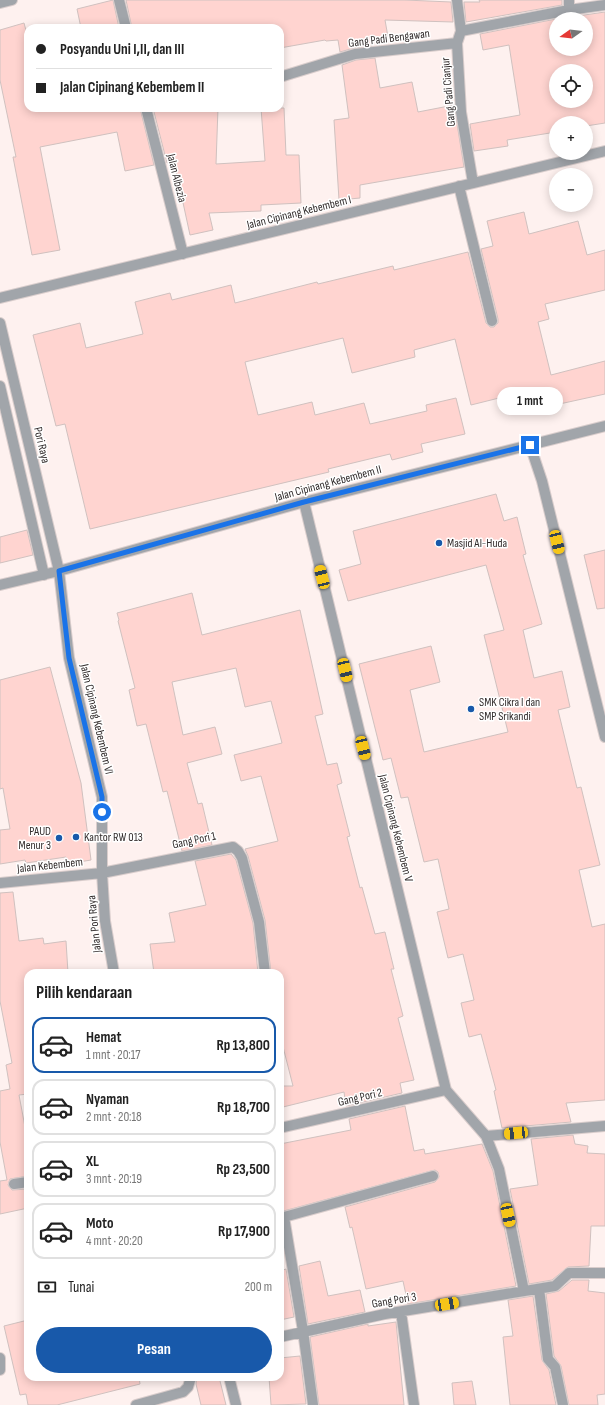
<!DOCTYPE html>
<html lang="id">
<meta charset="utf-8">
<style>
body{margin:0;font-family:"Sofia Sans Condensed",sans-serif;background:#f2f2f2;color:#222;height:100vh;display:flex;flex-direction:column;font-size:15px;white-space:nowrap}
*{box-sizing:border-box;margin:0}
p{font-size:13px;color:#767676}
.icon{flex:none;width:22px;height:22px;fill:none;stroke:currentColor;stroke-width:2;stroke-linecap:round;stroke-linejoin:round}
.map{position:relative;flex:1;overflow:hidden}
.sheet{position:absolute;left:24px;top:969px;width:260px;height:412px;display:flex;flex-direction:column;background:#fff;border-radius:12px;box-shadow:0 2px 10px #0003}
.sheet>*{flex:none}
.hud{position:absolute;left:24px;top:24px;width:260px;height:88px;border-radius:12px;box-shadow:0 2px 10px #0003;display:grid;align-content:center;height:88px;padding:0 12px;background:#fff}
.needle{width:26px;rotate:256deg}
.fabs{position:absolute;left:549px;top:12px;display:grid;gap:8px}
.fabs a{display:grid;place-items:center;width:44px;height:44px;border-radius:50%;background:#fff;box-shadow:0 2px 10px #0003;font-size:20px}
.end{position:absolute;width:18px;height:18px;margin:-9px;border:5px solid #1a73e8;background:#fff;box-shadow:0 0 0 2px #fff}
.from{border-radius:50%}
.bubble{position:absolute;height:28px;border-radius:14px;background:#fff;box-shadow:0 2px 10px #0003;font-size:13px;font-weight:700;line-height:28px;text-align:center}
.car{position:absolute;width:12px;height:24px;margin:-12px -6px;border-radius:5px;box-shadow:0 0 3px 1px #0007;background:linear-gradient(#f5c518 24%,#345 0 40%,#f5c518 0 76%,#345 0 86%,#f5c518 0)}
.hud b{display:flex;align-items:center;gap:14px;height:38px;font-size:15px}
.hud b+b{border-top:1px solid #e0e0e0}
.hud i{width:10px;height:10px;background:#222}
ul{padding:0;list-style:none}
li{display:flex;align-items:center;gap:12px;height:56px;margin:0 8px 6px;padding:0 4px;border:2px solid #e0e0e0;border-radius:12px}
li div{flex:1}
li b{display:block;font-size:15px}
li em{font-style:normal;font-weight:700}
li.active{border-color:#1859aa}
li>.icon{width:36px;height:36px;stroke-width:1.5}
h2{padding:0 12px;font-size:18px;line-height:48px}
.pay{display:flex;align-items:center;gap:10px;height:44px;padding:0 12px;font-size:15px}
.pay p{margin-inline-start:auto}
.action{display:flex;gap:8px;margin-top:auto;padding:8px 12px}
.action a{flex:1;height:46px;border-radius:24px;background:#1859aa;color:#fff;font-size:16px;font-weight:700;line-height:46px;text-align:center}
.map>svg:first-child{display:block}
</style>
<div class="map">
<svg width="605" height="1405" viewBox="0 0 605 1405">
<rect width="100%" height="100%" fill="#fef1ef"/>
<!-- building -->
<path fill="#ffd4d0" stroke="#d0c1bf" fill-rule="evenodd" d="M113,0L119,28H81L77,9Z
M126,0H405L451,2L453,22L385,20L388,37L371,40L372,46L354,48L340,52L338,40L326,41L325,40L280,48V28H132Z
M479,0H562V5L466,22L464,2H480Z
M605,12V123L586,126V123H556V132L507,140L508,146L474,151L470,124L520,115L509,45L483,50L480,34L556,19V49H586V19H557ZM556,71H586V101H556Z
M24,23L28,38V108H140L154,165L125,171L117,132L40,147L60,250L32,255L13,157H16L0,80V30Z
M375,58L380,88L412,82L418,112L454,105L464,167L360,185V198L339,200L334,120L349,118L342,65L356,60Z
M153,108H218L216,164L265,161L261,108H284L286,155H299L301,203L261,205V211L209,213L213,230L190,235L174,161L167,163Z
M524,212L529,234L578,221L587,255L605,250V290L545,304L549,319L538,322L551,375L605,361V394L523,412L519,393L471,405L455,339L414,350L415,357L352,373L343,338L245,362L258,415L312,402L315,415L364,403L370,424L427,411L426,405L456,398L465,434L421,444L423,452L392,460L390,454L328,469L329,472L90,529L65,424L56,426L33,335L80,323L86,348L143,334L135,302L170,293L172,300L231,285L235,303L317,282L318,284L393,266L394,270L468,252L486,323L490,327H494L498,323V319L481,249L493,246L487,221Z
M496,494L504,521L517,517L526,554L523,555L542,624L523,630L534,678L562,671L570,707L558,710L577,788L581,787L600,865L579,870L592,927L605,924V1100L566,1103L571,1122L502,1128L494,1091L496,1090L481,1034L469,1037L461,1003L474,1000L463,954L448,958L437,912L449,909L438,859L424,862L408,797L401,798L391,758L383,760L359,664L431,646L440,682L410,690L424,752L508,732L484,635L504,630L486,565L348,601L339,570L361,564L353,531Z
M27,530L33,555L0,563V537Z
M605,550V608L597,609L584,555Z
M192,593L202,635L300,610L323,714L315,716L327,765L337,763L342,783L337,785L350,836L347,837L360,888L362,887L375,934L385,932L394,969H391L403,1016L398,1018L414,1080L400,1083L402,1093L346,1106L344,1092L283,1107L282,1086H293L280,1035V973H271L265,920L248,856L245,849L278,841L261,776L241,781L234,755L282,743L271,701L245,707L236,668L172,682L183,735L215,727L222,754L187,763L198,804L202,803L212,845L182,851L167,791L163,792L146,724L137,726L129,690L135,688L118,621L119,620L117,613Z
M50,667L81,783L91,860L67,864L66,857L26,863L25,860L0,864V830L10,829L3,788L0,789V680Z
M231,854L236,860L253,923L258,973H154L150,944L175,942L169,913L206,905L195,861Z
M13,892L19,941L43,938L44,944L66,941L68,973H28V1094L19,1095L28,1143V1176L10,1179L8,1185L12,1190L28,1189V1208L0,1214V1181L7,1180L0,1142V1091L10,1089L6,1065L12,1063L0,1001V893Z
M405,1106L414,1151L424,1149L425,1154L482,1144L493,1171L516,1286L408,1304L403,1281L366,1289L352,1227L350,1228L345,1207L435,1182L439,1177L438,1172L435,1170L280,1212V1144L351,1130L349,1119Z
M573,1135L575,1144L588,1146L587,1153L605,1154V1226H591L589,1266L568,1267L552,1280L529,1284L510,1189L538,1185L531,1139Z
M320,1261L328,1296L360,1290L365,1312L308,1324L299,1266Z
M286,1269L294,1317L280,1320V1271Z
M572,1280H589L588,1291L605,1293V1394L597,1395L598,1405H569L561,1366L554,1356L546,1294L559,1291Z
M533,1296L542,1360L549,1370L556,1405H510L503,1337L513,1336L508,1300Z
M28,1320V1377H139L140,1384L57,1405H28L26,1394L20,1395L4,1326Z
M396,1322L404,1405H319L310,1337L368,1324V1326Z
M300,1356L306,1404L271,1405L269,1377H280V1358Z
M197,1377H219L226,1405H201L196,1384Z
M472,1381L476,1405H454L452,1383Z"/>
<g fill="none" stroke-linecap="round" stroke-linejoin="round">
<!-- minor casing -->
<g stroke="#d9cdcc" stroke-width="12">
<path id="minor" d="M119,0L126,28
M457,0L461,31L457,43L461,112L473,183
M0,3L12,0
M569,10L605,5
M461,31L569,10V0
M280,77L355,54L457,43
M146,108L183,254
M459,186L492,321
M0,298L605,151
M0,323L59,571L69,658L102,797V873L105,921L114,973
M0,386L44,575
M530,445L542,481L605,737
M304,502L446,1090L486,1136L499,1169L524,1291
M0,585L59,571L304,502L605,426
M0,883L102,873L233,847L238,851L242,858L259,922L265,973
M280,1128L446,1090
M486,1136L605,1126
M14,1184L28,1182
M539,1289L548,1359L555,1367L563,1405
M401,1312L414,1405
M280,1337L385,1314L555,1286L569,1273H605
M0,1358V1370
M229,1377L236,1405
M136,1405L183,1392L188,1387L191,1377
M313,1405L303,1331L284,1217L433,1176"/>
</g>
<!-- minor -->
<use href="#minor" stroke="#a1a5aa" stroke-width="10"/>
</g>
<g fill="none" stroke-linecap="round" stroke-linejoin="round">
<!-- route -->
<path stroke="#1a73e8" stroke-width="5" d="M102,812V797L69,658L59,571L304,502L530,445"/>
</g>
<!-- markers -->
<g fill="#1859aa" stroke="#fff" stroke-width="1.5">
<circle cx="439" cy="543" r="4"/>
<circle cx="471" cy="709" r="4"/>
<circle cx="76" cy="837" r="4"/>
<circle cx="59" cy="838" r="4"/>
</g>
<g text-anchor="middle" stroke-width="3" stroke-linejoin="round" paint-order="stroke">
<!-- street labels -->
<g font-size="12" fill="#312b2b" stroke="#fff">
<text transform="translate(389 38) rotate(-7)" y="4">Gang Padi Bengawan</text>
<text transform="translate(448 92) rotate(-95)" y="4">Gang Padi Cianjur</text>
<text transform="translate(177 178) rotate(76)" y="4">Jalan Albezia</text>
<text transform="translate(299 212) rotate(-14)" y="4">Jalan Cipinang Kebembem I</text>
<text transform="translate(42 445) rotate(77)" y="4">Pori Raya</text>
<text transform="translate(328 483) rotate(-15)" y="4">Jalan Cipinang Kebembem II</text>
<text transform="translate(97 719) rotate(77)" y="4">Jalan Cipinang Kebembem VI</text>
<text transform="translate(396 828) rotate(76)" y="4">Jalan Cipinang Kebembem V</text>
<text transform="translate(194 840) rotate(-12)" y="4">Gang Pori 1</text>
<text transform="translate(50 865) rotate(-6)" y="4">Jalan Kebembem</text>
<text transform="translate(94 924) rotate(-96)" y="4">Jalan Pori Raya</text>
<text transform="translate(360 1097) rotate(-13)" y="4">Gang Pori 2</text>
<text transform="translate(394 1300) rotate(-10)" y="4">Gang Pori 3</text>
</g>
<!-- poi labels -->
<g font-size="12" fill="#312b2b" stroke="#fff" text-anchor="start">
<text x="447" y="547">Masjid Al-Huda</text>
<text x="479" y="706">SMK Cikra I dan<tspan x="479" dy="14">SMP Srikandi</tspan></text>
<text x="51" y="835" text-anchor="end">PAUD<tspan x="51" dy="14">Menur 3</tspan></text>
<text x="84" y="841">Kantor RW 013</text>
</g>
</g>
</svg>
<div class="fabs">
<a><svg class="needle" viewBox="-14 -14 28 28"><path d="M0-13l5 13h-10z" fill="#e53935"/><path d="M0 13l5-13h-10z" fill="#767676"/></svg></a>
<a><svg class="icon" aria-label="locate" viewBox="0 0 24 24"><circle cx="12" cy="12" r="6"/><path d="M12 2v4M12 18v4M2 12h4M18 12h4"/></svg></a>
<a>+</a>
<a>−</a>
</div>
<i class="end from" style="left:102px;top:812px"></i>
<i class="end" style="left:530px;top:445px"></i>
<div class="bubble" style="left:497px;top:387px;width:66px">1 mnt</div>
<i class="car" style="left:557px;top:542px;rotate:166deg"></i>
<i class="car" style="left:322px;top:577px;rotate:346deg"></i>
<i class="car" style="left:345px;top:670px;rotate:167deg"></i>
<i class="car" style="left:363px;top:748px;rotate:166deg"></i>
<i class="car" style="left:516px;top:1133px;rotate:265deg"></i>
<i class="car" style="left:508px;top:1215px;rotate:168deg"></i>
<i class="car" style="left:447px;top:1304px;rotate:80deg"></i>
<div class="hud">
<b><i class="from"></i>Posyandu Uni I,II, dan III</b>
<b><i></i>Jalan Cipinang Kebembem II</b>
</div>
<section class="sheet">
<h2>Pilih kendaraan</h2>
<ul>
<li class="active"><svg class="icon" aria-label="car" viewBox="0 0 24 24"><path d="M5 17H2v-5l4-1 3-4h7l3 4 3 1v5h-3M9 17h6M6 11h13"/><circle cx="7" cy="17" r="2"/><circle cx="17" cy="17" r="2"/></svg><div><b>Hemat</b><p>1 mnt · 20:17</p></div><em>Rp 13,800</em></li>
<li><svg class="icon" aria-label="car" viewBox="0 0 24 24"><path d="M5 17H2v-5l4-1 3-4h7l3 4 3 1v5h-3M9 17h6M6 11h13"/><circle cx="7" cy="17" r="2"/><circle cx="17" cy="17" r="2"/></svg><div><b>Nyaman</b><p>2 mnt · 20:18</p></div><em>Rp 18,700</em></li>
<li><svg class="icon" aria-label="car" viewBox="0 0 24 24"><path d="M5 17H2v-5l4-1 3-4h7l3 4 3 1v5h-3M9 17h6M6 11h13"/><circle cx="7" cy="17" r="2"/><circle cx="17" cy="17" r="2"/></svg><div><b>XL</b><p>3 mnt · 20:19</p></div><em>Rp 23,500</em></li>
<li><svg class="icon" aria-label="car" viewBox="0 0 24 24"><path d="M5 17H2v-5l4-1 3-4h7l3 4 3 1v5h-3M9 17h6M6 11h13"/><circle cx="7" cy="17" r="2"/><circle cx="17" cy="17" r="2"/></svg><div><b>Moto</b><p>4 mnt · 20:20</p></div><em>Rp 17,900</em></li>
</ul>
<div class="pay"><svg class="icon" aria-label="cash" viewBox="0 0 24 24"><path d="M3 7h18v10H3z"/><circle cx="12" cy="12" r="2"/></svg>Tunai<p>200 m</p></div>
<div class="action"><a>Pesan</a></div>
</section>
</div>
